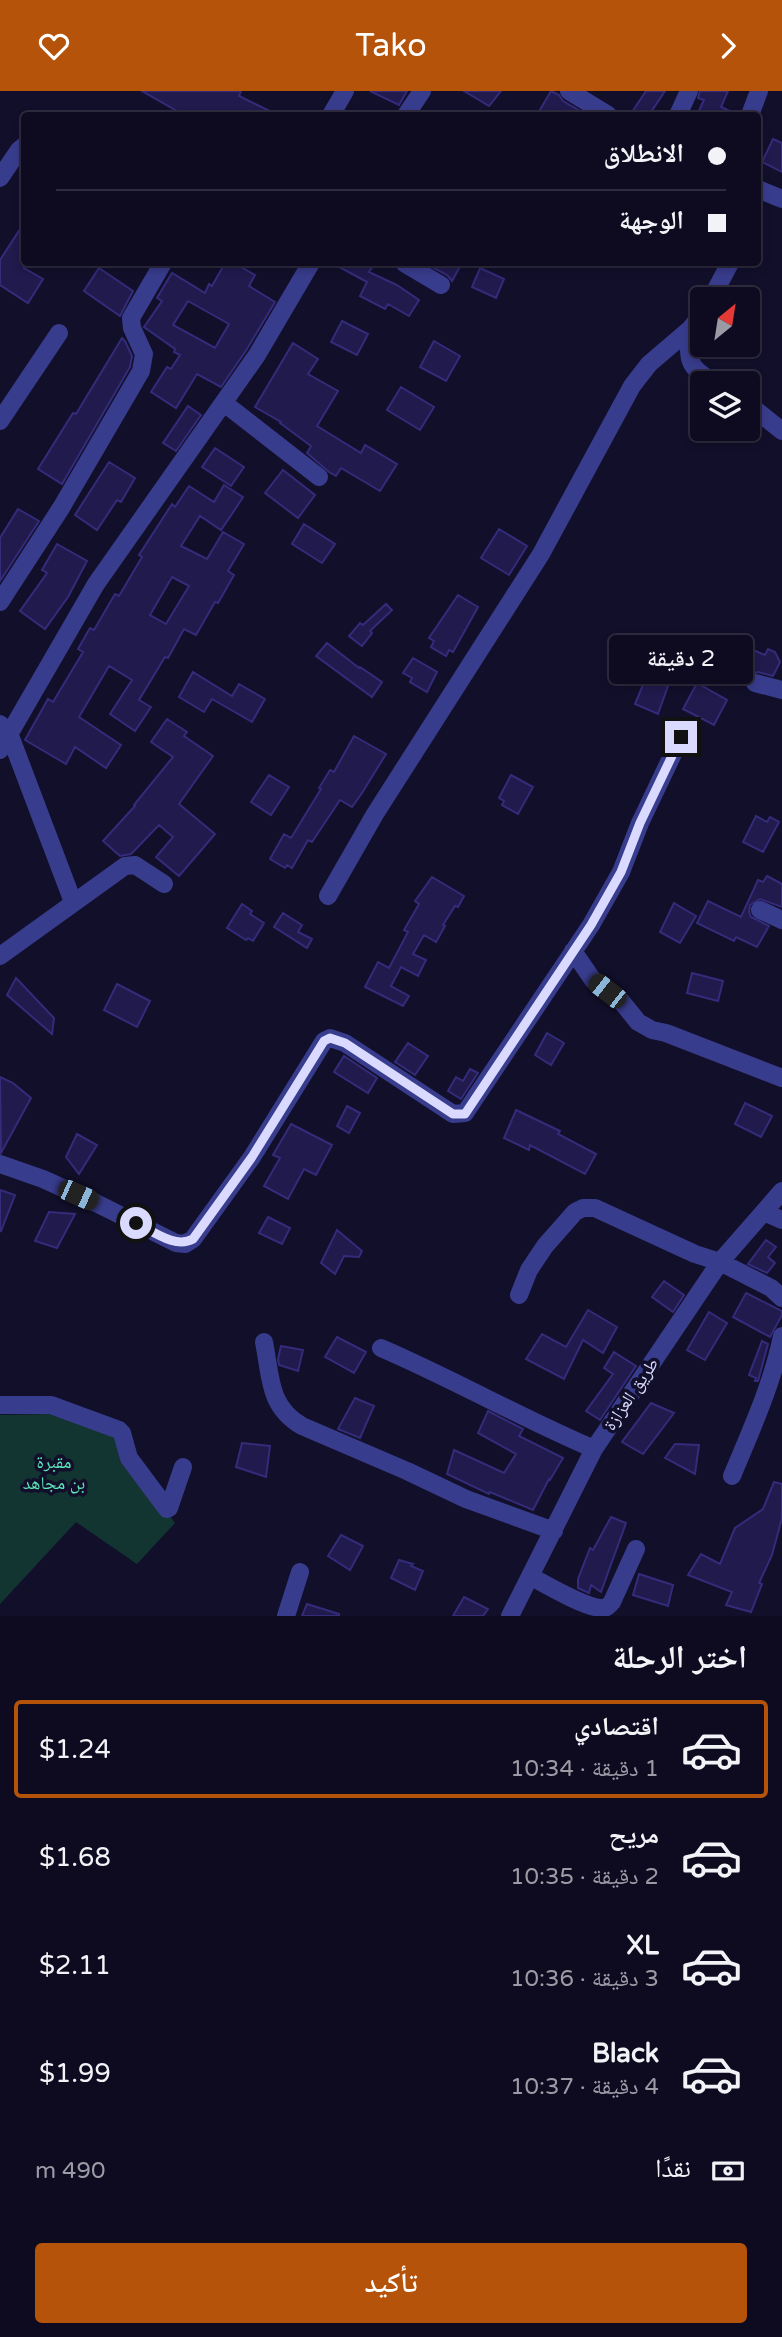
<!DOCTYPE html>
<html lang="ar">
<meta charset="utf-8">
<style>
body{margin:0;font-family:"Varela Round","Noto Naskh Arabic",sans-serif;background:#171429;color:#f1f3f6;direction:rtl;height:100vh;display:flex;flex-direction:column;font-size:26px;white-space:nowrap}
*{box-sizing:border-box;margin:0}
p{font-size:23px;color:#9b9ba5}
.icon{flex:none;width:38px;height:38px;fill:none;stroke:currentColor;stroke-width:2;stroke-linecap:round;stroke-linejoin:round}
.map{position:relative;height:1525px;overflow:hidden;direction:ltr}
.panel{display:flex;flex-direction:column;background:#0e0b20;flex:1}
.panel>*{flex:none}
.guide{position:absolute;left:21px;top:21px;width:740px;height:154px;border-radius:7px;box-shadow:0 4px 10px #0003,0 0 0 2px #2e2b3e;direction:rtl;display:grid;align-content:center;height:154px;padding:0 35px;background:#0e0b20}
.needle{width:46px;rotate:30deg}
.fabs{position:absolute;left:690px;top:196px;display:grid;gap:14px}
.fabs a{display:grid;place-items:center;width:70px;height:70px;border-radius:7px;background:#0e0b20;box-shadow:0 4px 10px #0003,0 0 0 2px #2e2b3e;font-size:35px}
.end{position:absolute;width:32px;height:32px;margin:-16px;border:9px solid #dad9ff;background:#111;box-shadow:0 0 0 4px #111}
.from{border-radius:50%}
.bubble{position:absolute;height:49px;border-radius:7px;background:#0e0b20;box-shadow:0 4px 10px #0003,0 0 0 2px #2e2b3e;font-size:23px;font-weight:600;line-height:49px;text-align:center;direction:rtl}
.car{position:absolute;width:21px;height:42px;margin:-21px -10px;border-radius:9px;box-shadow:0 0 5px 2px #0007;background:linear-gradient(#222 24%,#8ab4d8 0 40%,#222 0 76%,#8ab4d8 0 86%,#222 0)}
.guide b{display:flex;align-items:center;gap:24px;height:66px;font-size:26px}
.guide b+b{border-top:2px solid #2e2b3e}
.guide i{width:18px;height:18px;background:#f1f3f6}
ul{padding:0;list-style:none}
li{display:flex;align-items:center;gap:21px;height:98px;margin:0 14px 10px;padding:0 21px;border:4px solid transparent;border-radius:7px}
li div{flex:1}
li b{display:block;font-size:26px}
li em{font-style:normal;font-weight:600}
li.active{border-color:#b45309}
li>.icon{width:63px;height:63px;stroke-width:1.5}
h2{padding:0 35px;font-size:32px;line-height:84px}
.pay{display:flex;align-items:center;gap:18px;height:77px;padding:0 35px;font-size:26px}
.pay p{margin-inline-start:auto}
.cta{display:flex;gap:14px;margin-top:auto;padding:14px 35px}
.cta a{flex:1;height:80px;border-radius:7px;background:#b45309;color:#fff;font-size:28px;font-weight:600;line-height:80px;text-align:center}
header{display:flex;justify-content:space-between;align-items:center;height:91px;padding:0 35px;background:#b45309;color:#fff;font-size:32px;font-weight:600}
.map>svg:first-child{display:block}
</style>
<header><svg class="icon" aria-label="forward" viewBox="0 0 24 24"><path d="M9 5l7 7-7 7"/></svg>Tako<svg class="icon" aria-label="heart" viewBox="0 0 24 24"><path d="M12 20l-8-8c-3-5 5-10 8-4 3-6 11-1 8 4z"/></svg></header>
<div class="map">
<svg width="782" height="1525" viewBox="0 0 782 1525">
<rect width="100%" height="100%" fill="#120f2b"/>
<!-- green -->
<path fill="#123531" d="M50,1323L123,1349L125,1363L175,1432L137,1473L76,1431L0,1513V1324Z"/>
<!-- building -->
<path fill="#201a4d" stroke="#342b7a" stroke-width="2" fill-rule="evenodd" d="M142,0H241L239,5L278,24H184Z
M370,0H407L399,14Z
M464,0H501L489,15Z
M551,0L559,4L563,10L587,24H537Z
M646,0H665L649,24H638L632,21Z
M700,0H728L721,16L738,24H697L704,9L698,7Z
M773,48L782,52V81L762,71Z
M24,132V177L43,188L28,212L0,194V169Z
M225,172H234L255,184L249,195L275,211L247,258L221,296L197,283L176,317L151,301L167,276L171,278L180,264L174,261L175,258L144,236L162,210L157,207L172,182L205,202L209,193L212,195ZM188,210L229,233L215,257L173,234Z
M332,172H375L369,181L397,194L419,209L409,225L388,213L385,218L360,205L367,191Z
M425,172H462L452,190L447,184Z
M99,177L133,200L120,225L84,200Z
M480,177L504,188L496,207L472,196Z
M342,230L368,243L357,264L331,251Z
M122,247L125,250L132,265L130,276L62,393L38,378L73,322L76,323Z
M434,250L460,265L446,290L420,276Z
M293,252L318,268L308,283L338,300L317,335L361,362L365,354L397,373L380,400L341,377L336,385L329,381L307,362L311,355L280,332L281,331L255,316Z
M401,296L434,316L420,339L387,319Z
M188,315L201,324L176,360L163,352Z
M215,357L244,376L231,395L202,376Z
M109,371L135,387L121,411L117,409L97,439L75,424Z
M283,379L315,404L298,427L265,402Z
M224,394L243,406L234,420L221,439L200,425L181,455L207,468L223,441L244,453L228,480L234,484L218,512L215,511L196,544L184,538L168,567L165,566L139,609L151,616L135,640L110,623L132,589L109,575L79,626L121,654L106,677L75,656L66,673L25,649L48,608L53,611L83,561L78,558L90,537L94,539L115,503L119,505L142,466L139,464L172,413L175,416L189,395L214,411ZM172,486L189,495L166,533L150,524Z
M18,418L39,430L0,490V447Z
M304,433L335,453L322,472L292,453Z
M499,438L527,455L509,484L481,467Z
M57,453L87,470L68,506L45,538L20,520L47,482L42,479Z
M458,504L478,516L453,561L449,559L446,565L431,556L434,550L429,547Z
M386,513L392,519L370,540L372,542L362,555L349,545L360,532L363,534Z
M327,552L359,577L360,576L382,591L372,606L316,565Z
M751,558L765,564L768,558L775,561L780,571L773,585L758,581L747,584L741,581Z
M413,567L437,581L427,601L410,591L412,587L403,582Z
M193,581L232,605L239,593L265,608L252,631L212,608L204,621L179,606Z
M645,589L668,595L658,623L635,613Z
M697,592L727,609L714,634L683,618Z
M167,628L187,641L184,645L213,665L179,713L215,743L179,785L156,766L173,746L159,734L131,763L120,765L103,750L135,715L134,714L173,666L151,651Z
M354,645L386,663L362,702L352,716L340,709L312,751L308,749L292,777L287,774L285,777L270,768L284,743L291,747L321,698L319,697L330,679L334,681Z
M269,684L289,696L271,724L251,711Z
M511,684L533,696L518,723L502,714L504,710L499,707Z
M756,725L767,731L770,726L779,731L763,761L743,751Z
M767,785L782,793V816L760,808L750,814L749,821L751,826L769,835L757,856L736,846L734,850L697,832L708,810L741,826L758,789L763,791Z
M432,786L464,805L458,816L455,815L443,834L445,835L436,851L424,844L413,863L426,869L418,885L401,876L391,895L409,905L403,915L365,896L378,871L389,877L408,841L404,839L419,813L415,810Z
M674,812L696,825L680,852L660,841Z
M242,813L252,820L250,823L264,832L253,850L248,847L246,849L227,837Z
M283,822L302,834L298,841L312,848L307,857L274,836Z
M692,882L723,890L718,910L687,902Z
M16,887L54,927L52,943L7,904Z
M117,893L150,910L137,936L104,919Z
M547,942L564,952L551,974L535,964Z
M408,952L428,965L415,984L395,971Z
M344,965L377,987L368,1002L334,981Z
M470,978L478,982L461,1008L448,1000L456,986L463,990Z
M0,986L13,992L31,1007L1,1062Z
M745,1012L772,1025L761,1046L735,1033Z
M347,1015L360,1022L349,1042L337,1035Z
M516,1019L560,1040L558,1043L596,1063L585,1083L530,1054L529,1059L504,1047Z
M291,1033L332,1054L316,1084L304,1078L288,1108L264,1095L280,1067L273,1064Z
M77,1043L97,1054L79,1083L66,1066Z
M0,1099L15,1104L1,1140L0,1139Z
M49,1121L75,1123L57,1157L35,1150Z
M268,1126L290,1137L282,1153L259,1142Z
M337,1139L362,1160L359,1166L344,1165L335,1183L321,1172Z
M766,1149L776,1156L768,1166L775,1172L767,1182L748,1173Z
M664,1190L684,1204L673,1221L652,1206Z
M746,1202L782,1220V1224L770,1246L733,1226Z
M588,1219L617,1236L603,1262L583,1249L564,1288L526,1268L542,1243L566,1256Z
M709,1221L727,1232L705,1269L687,1259Z
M337,1246L366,1261L354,1282L325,1266Z
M762,1250L768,1253L758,1290H755L756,1287L749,1284Z
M281,1255L303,1259L298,1280L279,1274L278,1268Z
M614,1261L636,1275L600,1329L586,1320L613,1283L604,1277Z
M355,1307L374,1315L360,1347L338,1338Z
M651,1312L674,1322L643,1363L622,1351Z
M488,1320L523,1338L519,1345L563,1367L550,1389L549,1388L533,1419L490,1401L489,1403L447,1383L454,1359L504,1382L516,1363L478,1342Z
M242,1352L270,1355L266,1386L236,1376Z
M675,1353L699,1354L695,1383L665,1367Z
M774,1391L782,1393V1427L772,1464L759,1492L762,1493L751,1521L726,1514L732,1501L688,1484L701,1463L720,1473L735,1437L763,1418Z
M611,1426L626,1432L601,1501L591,1494L589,1502L578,1497V1488L590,1457L593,1459Z
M341,1444L363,1455L350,1479L328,1465Z
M399,1469L413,1473L411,1475L423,1480L415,1499L391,1487Z
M639,1483L673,1494L668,1515L633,1504Z
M464,1506L488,1518L483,1525H453Z
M307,1513L339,1523V1525H302Z"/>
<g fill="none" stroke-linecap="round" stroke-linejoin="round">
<!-- minor -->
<path stroke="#383c8c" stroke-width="18" d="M569,0L608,24
M331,24L345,0
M406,24L422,0
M678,24L689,0
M750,24L759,0
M0,87L19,59L24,55
M758,98L782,108
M404,172L441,194
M711,208L730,172
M690,238C688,269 686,275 715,292
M224,312L319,386
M747,312L782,340
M0,330L59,242
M0,511L61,417L141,280L144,263L132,237L131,227L163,172
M755,592L782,599
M0,633L9,642L73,811
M0,659L96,493L257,264L311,172
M328,805L375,723L541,463L632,295L649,273L690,238L702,223
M760,819L782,829
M573,860L593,889L621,910L638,931L652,939L666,942L782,987
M0,865L125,775L135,774L164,793
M0,1073L43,1088L96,1112L176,1152L185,1153L193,1148L252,1066L324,950L330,947L345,952L453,1023L465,1022L591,834L621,781L640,732L681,646
M764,1121L782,1129
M519,1204L529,1179L545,1155L575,1121L583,1117H595L695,1163L720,1171L771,1197L782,1207
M264,1251C271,1286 268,1315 302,1335L407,1380L466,1408L554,1440
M381,1257C453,1288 521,1327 594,1358
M0,1314H51L119,1339L122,1342L129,1367L167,1418L169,1417L183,1376
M732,1385C751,1339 772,1294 782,1245
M530,1485C545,1493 587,1518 603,1517C608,1517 608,1515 612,1511L636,1458
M286,1525L300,1481
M510,1525L594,1358L720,1171L782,1100"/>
</g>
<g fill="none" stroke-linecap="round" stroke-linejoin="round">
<!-- route -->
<path stroke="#dad9ff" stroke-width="9" d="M136,1132C153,1140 175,1158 193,1148L252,1066L324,950L330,947L345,952L453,1023H465L591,834L621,781L640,732L681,646"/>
</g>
<g text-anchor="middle" stroke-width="7" stroke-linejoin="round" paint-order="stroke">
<!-- street labels -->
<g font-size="18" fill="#dad9ff" stroke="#120f2b">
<text transform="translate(631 1303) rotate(-56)" y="6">طريق العزازة</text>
</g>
<!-- park labels -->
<g font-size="18" fill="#5de7b9" stroke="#120f2b">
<text x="54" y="1377">مقبرة<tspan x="54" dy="21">بن مجاهد</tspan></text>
</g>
</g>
</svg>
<div class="fabs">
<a><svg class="needle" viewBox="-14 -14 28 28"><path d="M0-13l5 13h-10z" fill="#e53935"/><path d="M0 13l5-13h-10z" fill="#9b9ba5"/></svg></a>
<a><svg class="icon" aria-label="layers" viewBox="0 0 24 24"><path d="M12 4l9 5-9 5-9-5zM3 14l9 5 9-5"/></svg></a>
</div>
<i class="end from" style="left:136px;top:1132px"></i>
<i class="end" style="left:681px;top:646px"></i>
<div class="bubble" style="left:609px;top:544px;width:144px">2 دقيقة</div>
<i class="car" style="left:607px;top:900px;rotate:308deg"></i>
<i class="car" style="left:78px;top:1104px;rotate:114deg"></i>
<div class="guide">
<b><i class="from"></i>الانطلاق</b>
<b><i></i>الوجهة</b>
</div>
</div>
<section class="panel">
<h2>اختر الرحلة</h2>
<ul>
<li class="active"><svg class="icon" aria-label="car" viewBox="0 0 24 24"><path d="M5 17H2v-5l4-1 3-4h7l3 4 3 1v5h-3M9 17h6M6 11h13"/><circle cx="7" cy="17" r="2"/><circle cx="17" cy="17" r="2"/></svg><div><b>اقتصادي</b><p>1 دقيقة · 10:34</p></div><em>$1.24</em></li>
<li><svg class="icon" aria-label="car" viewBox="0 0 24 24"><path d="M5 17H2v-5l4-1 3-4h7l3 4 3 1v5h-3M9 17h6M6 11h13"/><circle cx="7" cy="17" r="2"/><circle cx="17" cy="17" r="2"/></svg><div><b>مريح</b><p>2 دقيقة · 10:35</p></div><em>$1.68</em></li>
<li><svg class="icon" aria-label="car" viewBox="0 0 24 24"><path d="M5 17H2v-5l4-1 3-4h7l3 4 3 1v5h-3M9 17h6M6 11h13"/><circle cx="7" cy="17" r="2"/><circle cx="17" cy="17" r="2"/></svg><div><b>XL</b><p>3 دقيقة · 10:36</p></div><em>$2.11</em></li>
<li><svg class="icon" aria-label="car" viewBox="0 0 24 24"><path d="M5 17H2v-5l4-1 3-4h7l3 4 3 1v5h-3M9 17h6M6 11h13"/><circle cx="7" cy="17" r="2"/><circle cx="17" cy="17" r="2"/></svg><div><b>Black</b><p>4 دقيقة · 10:37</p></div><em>$1.99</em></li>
</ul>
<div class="pay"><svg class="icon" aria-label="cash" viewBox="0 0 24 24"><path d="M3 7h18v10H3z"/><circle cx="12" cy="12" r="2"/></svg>نقدًا<p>490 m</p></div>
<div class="cta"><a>تأكيد</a></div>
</section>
